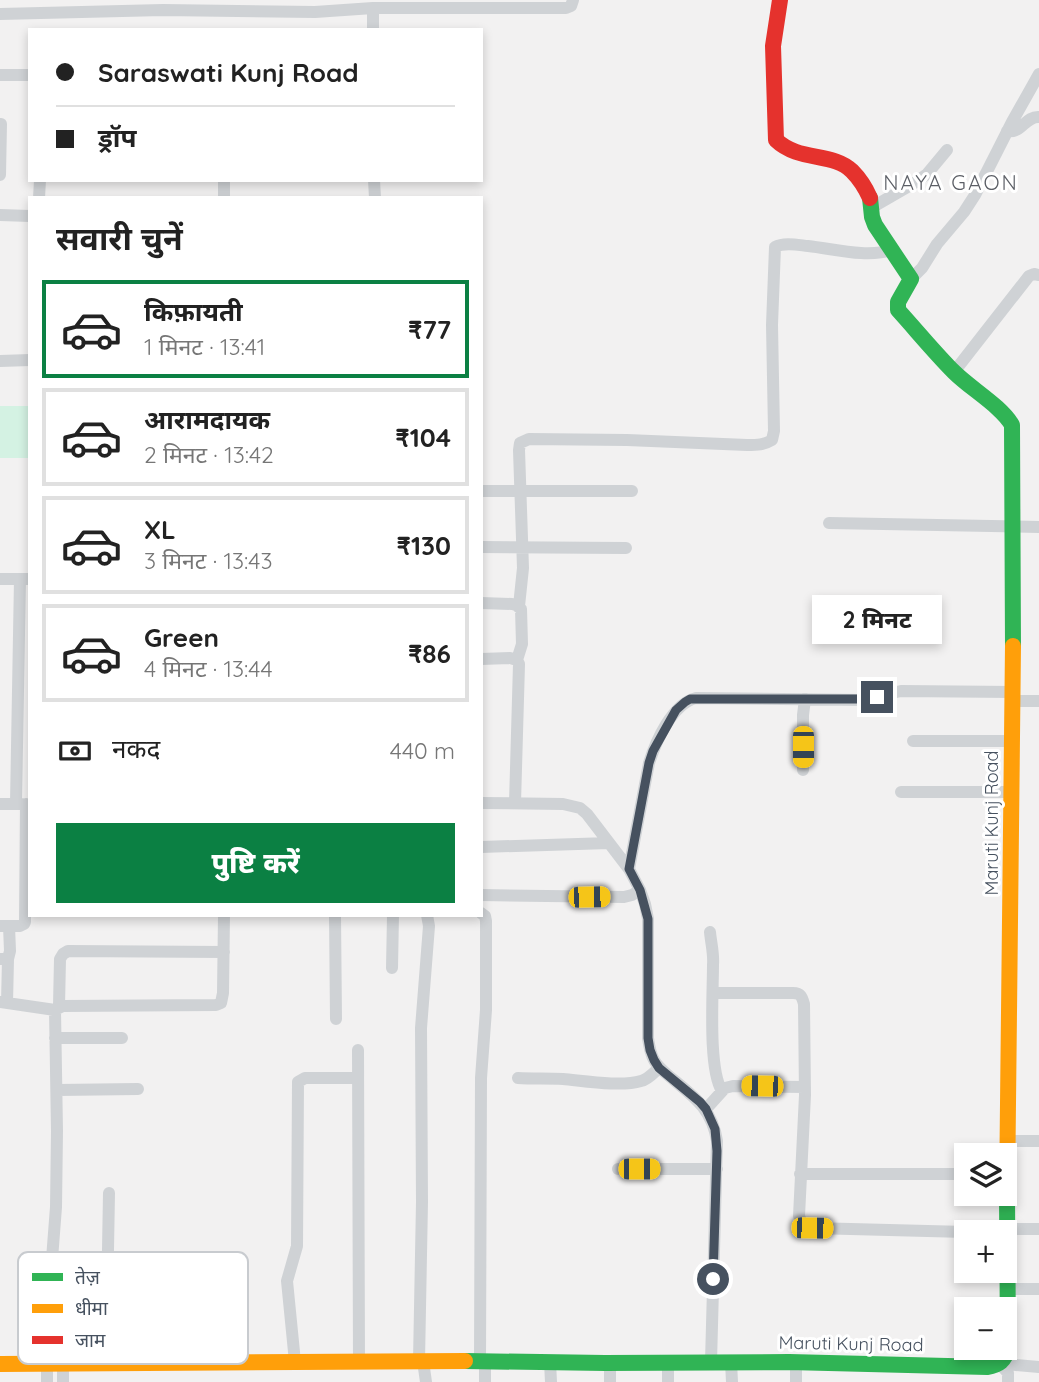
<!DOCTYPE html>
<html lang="hi">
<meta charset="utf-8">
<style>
body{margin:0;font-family:Quicksand,"Noto Sans Devanagari",sans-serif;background:#f6f6f6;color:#222;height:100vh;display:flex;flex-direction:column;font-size:26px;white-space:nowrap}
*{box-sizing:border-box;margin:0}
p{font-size:23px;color:#767676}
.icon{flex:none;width:38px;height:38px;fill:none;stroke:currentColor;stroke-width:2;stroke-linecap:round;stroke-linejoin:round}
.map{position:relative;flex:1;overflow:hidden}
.drawer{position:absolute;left:28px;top:196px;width:455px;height:721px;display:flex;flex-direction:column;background:#fff;border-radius:0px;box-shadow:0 4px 10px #0003}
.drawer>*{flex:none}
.guide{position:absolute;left:28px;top:28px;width:455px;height:154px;border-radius:0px;box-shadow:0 4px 10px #0003;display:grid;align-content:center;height:154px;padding:0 28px;background:#fff}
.fabs{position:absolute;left:954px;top:1143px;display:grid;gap:14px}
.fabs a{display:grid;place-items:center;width:63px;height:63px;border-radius:0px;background:#fff;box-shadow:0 4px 10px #0003;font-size:35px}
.end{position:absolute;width:32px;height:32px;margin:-16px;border:9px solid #46515f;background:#fff;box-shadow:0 0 0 4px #fff}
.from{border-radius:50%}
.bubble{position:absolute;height:49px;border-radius:0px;background:#fff;box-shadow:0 4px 10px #0003;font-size:23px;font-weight:800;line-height:49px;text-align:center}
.car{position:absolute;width:21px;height:42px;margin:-21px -10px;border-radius:9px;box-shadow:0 0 5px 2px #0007;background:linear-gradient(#f5c518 24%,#345 0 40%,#f5c518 0 76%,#345 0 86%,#f5c518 0)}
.guide b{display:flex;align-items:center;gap:24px;height:66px;font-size:26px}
.guide b+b{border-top:2px solid #e0e0e0}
.guide i{width:18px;height:18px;background:#222}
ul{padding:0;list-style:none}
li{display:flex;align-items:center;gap:21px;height:98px;margin:0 14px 10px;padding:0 14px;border:4px solid #e0e0e0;border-radius:0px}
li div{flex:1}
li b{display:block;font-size:26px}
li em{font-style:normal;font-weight:800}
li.current{border-color:#0b8043}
li>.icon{width:63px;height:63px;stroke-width:1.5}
h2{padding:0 28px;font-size:32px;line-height:84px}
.pay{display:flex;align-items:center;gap:18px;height:77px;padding:0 28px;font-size:26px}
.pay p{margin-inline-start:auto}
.primary-button{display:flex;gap:14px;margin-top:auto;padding:14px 28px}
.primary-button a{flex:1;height:80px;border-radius:0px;background:#0b8043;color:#fff;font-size:28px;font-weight:800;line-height:80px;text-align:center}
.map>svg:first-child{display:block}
</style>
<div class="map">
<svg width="1039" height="1382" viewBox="0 0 1039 1382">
<rect width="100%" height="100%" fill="#f2f1f1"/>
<!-- green -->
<path fill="#d4f2e3" d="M0,406H30V458H0Z"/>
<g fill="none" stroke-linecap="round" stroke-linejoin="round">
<!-- street -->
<path stroke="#cfd2d5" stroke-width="12" d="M373,8V30
M0,14L163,10L315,12L373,8H566L571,6L573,0
M0,75H30
M1007,131C1022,134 1025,116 1039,117
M0,175L1,124
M224,180V198
M374,180L375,198
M39,198L40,180
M871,208L916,182L927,174L947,150
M0,215L30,216
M911,279L922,268L937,244L964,212L975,195L1012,122L1039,74
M0,361L30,360
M954,372L1029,276L1034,274L1039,275
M481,491H632
M829,523L1039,527
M481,547L626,548
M0,579H30
M481,603L512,604L516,605L521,609L522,644L517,660
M519,606L523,568L519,450L520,443L529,439L627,440L747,445C757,445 764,445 772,440L774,431L772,325L775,247C784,242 798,245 808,246C835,249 866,258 892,250
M481,659L510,658L517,660L519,664L515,803
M1013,701H1039
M913,741H1012
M803,770V715L805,699
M901,792H1011
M16,803L20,579
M481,803L563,804L580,808L587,814L629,869L640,890L645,904L648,919V1038C649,1045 650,1053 654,1060C657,1066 663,1071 669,1076C693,1096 712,1108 717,1141L711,1362
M0,804H22
M481,847L609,843
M629,869L649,763C656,741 672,704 696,698L861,700L901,691L1013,692
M481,895L624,897L632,895L640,890
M335,915L336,1019
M0,926H20L24,924L25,922L26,804
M710,932C711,943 714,954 713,965C713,994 708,1069 722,1091
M0,959H8L7,1003
M8,959L10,951L9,926
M392,968L393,915
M713,993H793C801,993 802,997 804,1004L805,1095L799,1216L802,1224L812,1228L966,1232
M0,1002L55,1010
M59,1006L60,959L63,954L68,951L224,952
M55,1038H122
M358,1050L359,1361
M518,1078C533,1079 548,1078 563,1079C585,1081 621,1087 641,1081C649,1079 654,1072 659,1068
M57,1090L138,1089
M706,1109L725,1088L733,1086L805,1087
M1007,1141H1039
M618,1169H717
M800,1174H966
M1007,1229H1039
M1008,1289H1039
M419,1361L422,1202L421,1028L429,926L427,915
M423,1361L426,1382
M480,1361L481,1078L486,1010V921L485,916L481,913
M1004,1361L1016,1365L1039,1367
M106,1362L109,1193
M295,1362L287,1281L297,1246L298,1082L305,1078H358
M485,1362V1382
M550,1362L551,1382
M668,1362V1382
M731,1362L732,1382
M610,1363V1382
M63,1364V1382
M1000,1364L1008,1373V1382
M47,1365V1382
M54,1365L52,1259L56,1207L57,1131L55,1010L63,1006L216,1005L221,1003L223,993L224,915
M796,1382V1363"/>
<!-- fast -->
<path stroke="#30b455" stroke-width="16" d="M870,198L872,217L875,225L911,279L898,302V310C917,331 935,353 954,372C971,389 1001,406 1012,425L1013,646
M465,1361L605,1363L789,1362L987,1367C999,1365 1005,1361 1008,1348L1007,1195"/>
<!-- slow -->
<path stroke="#ff9f0a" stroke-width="16" d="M1007,1195L1013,646
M0,1364L465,1361"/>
<!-- jam -->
<path stroke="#e5322d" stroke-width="16" d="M780,0L773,46L776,140C799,162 833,152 852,171C859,178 866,189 870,198"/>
</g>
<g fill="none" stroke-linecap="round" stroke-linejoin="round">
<!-- route -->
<path stroke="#46515f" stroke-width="9" d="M713,1279L717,1151L715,1129L706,1109L700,1102L659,1068L654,1060L650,1050L648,1038V919L640,890L629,869L649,763L653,751L676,710L685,702L690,699H861L877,697"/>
</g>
<g text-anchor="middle" stroke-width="6" stroke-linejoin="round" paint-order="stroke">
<!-- street labels -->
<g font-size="18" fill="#46515f" stroke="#fff">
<text transform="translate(992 823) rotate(-90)" y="6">Maruti Kunj Road</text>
<text transform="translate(851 1344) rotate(1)" y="6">Maruti Kunj Road</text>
</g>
<!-- quarter labels -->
<g font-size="21" letter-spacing="2" fill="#5c5f66" stroke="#fff">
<text x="951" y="190">NAYA GAON</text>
</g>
</g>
<!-- legend -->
<rect x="18" y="1252" width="230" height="112" rx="10" fill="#fff" stroke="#c8cbcf" stroke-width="2"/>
<rect x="32" y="1273" width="31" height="8" fill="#30b455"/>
<rect x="32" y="1304" width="31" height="9" fill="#ff9f0a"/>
<rect x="32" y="1336" width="31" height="8" fill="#e5322d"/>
<g font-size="19" fill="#46515f">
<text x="75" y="1284">तेज़</text>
<text x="75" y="1315">धीमा</text>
<text x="75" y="1347">जाम</text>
</g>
</svg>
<div class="fabs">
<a><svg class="icon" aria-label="layers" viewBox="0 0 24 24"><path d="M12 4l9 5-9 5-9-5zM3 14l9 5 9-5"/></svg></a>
<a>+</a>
<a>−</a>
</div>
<i class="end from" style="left:713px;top:1279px"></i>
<i class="end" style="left:877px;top:697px"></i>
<div class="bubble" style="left:812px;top:595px;width:130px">2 मिनट</div>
<i class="car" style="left:803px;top:747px;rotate:180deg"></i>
<i class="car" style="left:589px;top:897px;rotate:89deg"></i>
<i class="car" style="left:762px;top:1086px;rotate:271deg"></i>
<i class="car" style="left:639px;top:1169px;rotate:90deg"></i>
<i class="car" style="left:812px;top:1228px;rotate:91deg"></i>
<div class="guide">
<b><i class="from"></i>Saraswati Kunj Road</b>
<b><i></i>ड्रॉप</b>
</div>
<section class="drawer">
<h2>सवारी चुनें</h2>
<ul>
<li class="current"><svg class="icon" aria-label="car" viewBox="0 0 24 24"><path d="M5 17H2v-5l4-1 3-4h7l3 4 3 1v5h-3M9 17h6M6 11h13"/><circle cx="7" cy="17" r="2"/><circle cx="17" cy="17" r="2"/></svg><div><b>किफ़ायती</b><p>1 मिनट · 13:41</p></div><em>₹77</em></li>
<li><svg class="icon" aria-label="car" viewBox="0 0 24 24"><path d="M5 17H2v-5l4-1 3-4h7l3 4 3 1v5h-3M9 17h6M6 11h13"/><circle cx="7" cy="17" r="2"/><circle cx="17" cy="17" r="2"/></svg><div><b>आरामदायक</b><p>2 मिनट · 13:42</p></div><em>₹104</em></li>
<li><svg class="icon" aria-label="car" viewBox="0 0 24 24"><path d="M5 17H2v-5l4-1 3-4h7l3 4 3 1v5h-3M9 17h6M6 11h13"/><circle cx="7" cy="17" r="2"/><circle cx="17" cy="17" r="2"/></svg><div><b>XL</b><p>3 मिनट · 13:43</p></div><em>₹130</em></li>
<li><svg class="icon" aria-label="car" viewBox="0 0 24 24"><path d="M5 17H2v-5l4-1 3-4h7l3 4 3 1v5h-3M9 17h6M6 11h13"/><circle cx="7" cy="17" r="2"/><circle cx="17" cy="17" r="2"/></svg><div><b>Green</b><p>4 मिनट · 13:44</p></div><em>₹86</em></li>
</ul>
<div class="pay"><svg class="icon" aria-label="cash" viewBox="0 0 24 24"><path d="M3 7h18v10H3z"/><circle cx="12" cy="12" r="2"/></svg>नकद<p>440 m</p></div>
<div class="primary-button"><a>पुष्टि करें</a></div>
</section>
</div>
